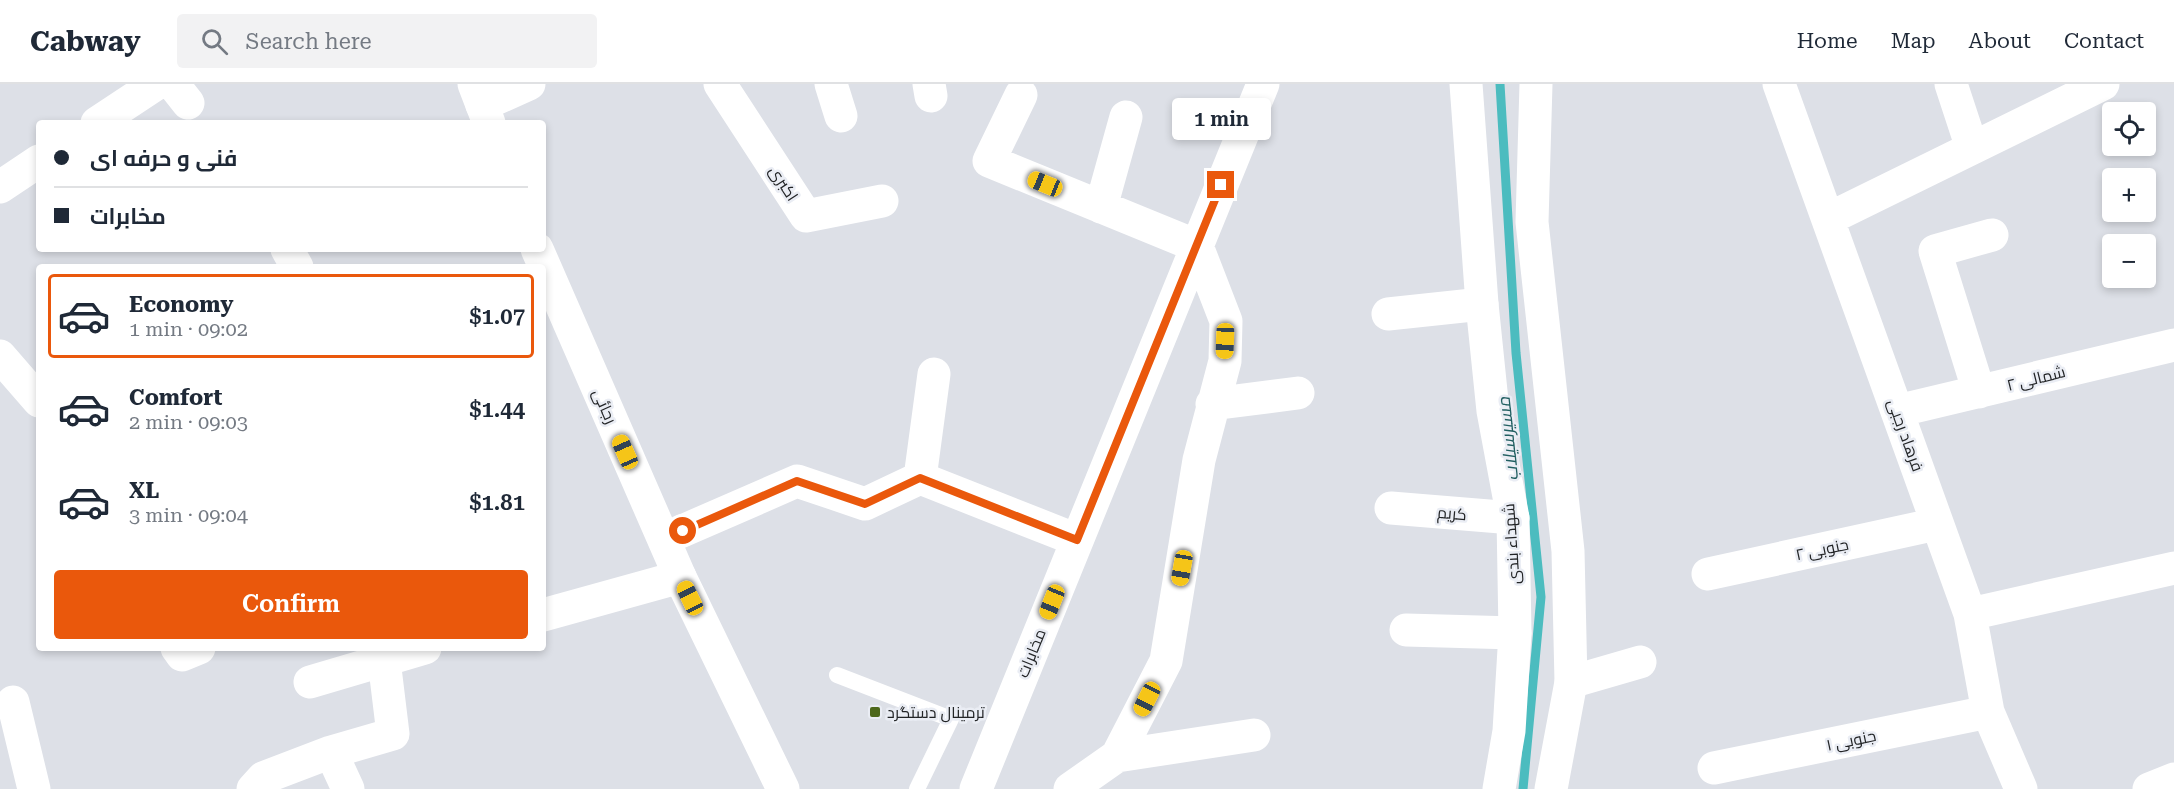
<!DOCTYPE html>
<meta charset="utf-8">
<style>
body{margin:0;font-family:"Roboto Serif",Cairo,serif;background:#f2f2f3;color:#1f2937;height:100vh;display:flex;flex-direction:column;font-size:22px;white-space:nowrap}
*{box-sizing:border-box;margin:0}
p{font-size:20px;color:#747a83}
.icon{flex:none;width:33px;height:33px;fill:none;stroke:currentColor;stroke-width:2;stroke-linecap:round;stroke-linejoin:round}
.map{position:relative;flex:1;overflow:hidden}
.drawer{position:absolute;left:36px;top:180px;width:510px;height:387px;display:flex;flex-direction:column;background:#fff;border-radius:6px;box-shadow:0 3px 9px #0003}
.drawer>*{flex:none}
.hud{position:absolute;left:36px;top:36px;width:510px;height:132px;border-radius:6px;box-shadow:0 3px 9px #0003;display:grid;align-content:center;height:132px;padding:0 18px;background:#fff}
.tools{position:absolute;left:2102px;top:18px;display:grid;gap:12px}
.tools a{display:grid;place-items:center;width:54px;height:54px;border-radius:6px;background:#fff;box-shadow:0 3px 9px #0003;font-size:30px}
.end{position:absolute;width:27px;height:27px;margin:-14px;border:8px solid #ea580c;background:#fff;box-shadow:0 0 0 3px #fff}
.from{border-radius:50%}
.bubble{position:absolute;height:42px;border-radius:6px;background:#fff;box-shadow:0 3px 9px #0003;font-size:20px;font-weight:600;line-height:42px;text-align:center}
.car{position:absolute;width:18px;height:36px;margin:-18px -9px;border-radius:8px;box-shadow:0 0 4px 2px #0007;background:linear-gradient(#f5c518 24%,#345 0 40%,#f5c518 0 76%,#345 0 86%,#f5c518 0)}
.hud b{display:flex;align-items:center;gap:21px;height:57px;font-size:22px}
.hud b+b{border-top:2px solid #e0e1e3}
.hud i{width:15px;height:15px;background:#1f2937}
ul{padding:10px 0 0;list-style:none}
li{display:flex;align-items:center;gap:18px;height:84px;margin:0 12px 9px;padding:0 6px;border:3px solid transparent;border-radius:6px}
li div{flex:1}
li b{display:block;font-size:22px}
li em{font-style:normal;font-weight:600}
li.on{border-color:#ea580c}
li>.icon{width:54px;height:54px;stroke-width:1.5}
.button{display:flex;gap:12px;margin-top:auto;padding:12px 18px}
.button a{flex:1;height:69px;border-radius:6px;background:#ea580c;color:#fff;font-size:24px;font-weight:600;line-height:69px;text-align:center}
header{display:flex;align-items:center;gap:36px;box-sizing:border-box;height:84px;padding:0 30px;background:#fff;border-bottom:2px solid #e0e1e3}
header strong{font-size:28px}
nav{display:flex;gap:33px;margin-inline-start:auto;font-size:21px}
.search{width:420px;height:54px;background:#f2f2f3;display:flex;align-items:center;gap:15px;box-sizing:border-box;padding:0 21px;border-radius:6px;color:#747a83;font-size:22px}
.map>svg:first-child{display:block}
</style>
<header>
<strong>Cabway</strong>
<div class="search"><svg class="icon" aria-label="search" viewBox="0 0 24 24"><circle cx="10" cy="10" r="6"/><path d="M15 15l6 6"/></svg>Search here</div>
<nav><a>Home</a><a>Map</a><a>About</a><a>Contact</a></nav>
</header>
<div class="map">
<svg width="2174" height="705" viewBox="0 0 2174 705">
<rect width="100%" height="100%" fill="#dde0e7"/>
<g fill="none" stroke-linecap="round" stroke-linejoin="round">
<!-- stream -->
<path stroke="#4cbcbf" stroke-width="9" d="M1500,0L1516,269L1541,513L1523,705"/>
<!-- lane -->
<path stroke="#fff" stroke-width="16" d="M837,591L951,635L917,705"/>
<!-- street -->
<path stroke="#fff" stroke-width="33" d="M173,0L188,19
M720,0L806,132L882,117
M831,0L841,32
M929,0L931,12
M1779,0L1970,530L1988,628L2021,705
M1951,0L1972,64
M1021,11L989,77L1197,162L1226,237L1225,277L1199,376L1166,577L1117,672L1070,705
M482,21L529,0
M97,39L156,0
M0,103L39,77
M1101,123L1126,33
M1828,135L2103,0
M287,165L297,183
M1388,230L1482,220
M0,272L39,317
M1979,308L1935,167L1992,151
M1212,320L1298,309
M1897,327L2174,261
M920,394L934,290
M1391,424L1513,434
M664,455L797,397L865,420L920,394L1077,456
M1708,490L1937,440
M1970,530L2174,484
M543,531L680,493
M1406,546L1515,549
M177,564L182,571L199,564
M310,598L425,564
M1571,598L1640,578
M13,618L34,705
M331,668L348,705
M1117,672L1254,651
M1714,684L1988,628
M253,705L263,694L331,668L393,650L384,576
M976,705L1263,0
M2149,705L2174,695"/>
<!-- secondary -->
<path stroke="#fff" stroke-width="33" d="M474,0L489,39
M1466,0L1482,220L1493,327L1513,434L1515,549L1509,647L1499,705
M1536,0L1532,138L1568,467L1571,598L1551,705
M537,165L680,493L783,705"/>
</g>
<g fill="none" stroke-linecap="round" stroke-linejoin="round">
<!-- route -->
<path stroke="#ea580c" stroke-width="8" d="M683,447L797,397L865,420L920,394L1077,456L1221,101"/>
</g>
<!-- markers -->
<rect fill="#4d681b" stroke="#eaedf4" stroke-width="2" x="869" y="622" width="12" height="12" rx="3"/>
<g text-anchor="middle" stroke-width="5" stroke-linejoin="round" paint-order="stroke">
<!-- street labels -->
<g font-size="16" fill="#222426" stroke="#eaedf4">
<text transform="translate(784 99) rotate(57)" y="6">اکبری</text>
<text transform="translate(2036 294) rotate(-14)" y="6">۲ شمالی</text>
<text transform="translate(605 322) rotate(66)" y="6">رجائی</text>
<text transform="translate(1906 351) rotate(70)" y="6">فرهاد رجبی</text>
<text transform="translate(1452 429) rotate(5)" y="6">کریم</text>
<text transform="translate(1511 460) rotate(-94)" y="6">شهداء بندی</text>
<text transform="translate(1822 465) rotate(-12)" y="6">۲ جنوبی</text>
<text transform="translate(1031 569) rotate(-68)" y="6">مخابرات</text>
<text transform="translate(1851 656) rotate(-12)" y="6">۱ جنوبی</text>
</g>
<!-- poi labels -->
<g font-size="16" fill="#222426" stroke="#eaedf4" text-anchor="start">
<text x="887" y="634">ترمینال دستگرد</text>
</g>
<!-- water labels -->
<g font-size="18" font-style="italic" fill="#215f61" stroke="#eaedf4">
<text transform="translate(1508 355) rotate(-96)" y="6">مسیرسیلاب</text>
</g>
</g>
</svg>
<div class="tools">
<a><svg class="icon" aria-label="locate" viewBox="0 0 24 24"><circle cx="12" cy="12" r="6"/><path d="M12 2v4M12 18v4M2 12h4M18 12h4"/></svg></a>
<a>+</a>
<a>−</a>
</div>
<i class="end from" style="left:683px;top:447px"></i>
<i class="end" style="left:1221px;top:101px"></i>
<div class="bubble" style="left:1172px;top:14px;width:99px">1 min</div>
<i class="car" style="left:1045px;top:100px;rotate:292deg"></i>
<i class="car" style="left:1225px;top:257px;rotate:182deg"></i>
<i class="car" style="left:625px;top:368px;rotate:336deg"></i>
<i class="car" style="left:1182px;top:484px;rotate:190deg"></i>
<i class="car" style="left:690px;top:514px;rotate:334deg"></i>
<i class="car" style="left:1052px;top:518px;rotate:202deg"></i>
<i class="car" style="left:1147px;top:615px;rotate:207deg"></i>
<div class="hud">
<b><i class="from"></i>فنی و حرفه ای</b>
<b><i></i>مخابرات</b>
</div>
<section class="drawer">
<ul>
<li class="on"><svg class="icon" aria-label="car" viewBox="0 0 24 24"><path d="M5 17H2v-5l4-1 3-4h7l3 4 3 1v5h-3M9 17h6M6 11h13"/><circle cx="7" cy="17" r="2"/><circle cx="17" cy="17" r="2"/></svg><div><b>Economy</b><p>1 min · 09:02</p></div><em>$1.07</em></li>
<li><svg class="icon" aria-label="car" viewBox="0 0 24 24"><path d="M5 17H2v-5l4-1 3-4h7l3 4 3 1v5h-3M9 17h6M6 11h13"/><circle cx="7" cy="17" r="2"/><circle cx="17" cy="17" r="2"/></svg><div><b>Comfort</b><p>2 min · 09:03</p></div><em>$1.44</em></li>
<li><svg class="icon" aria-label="car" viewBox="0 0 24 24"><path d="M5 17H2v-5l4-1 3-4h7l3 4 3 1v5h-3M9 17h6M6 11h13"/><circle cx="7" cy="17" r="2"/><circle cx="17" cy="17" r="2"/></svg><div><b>XL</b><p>3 min · 09:04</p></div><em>$1.81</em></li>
</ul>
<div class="button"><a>Confirm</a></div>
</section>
</div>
